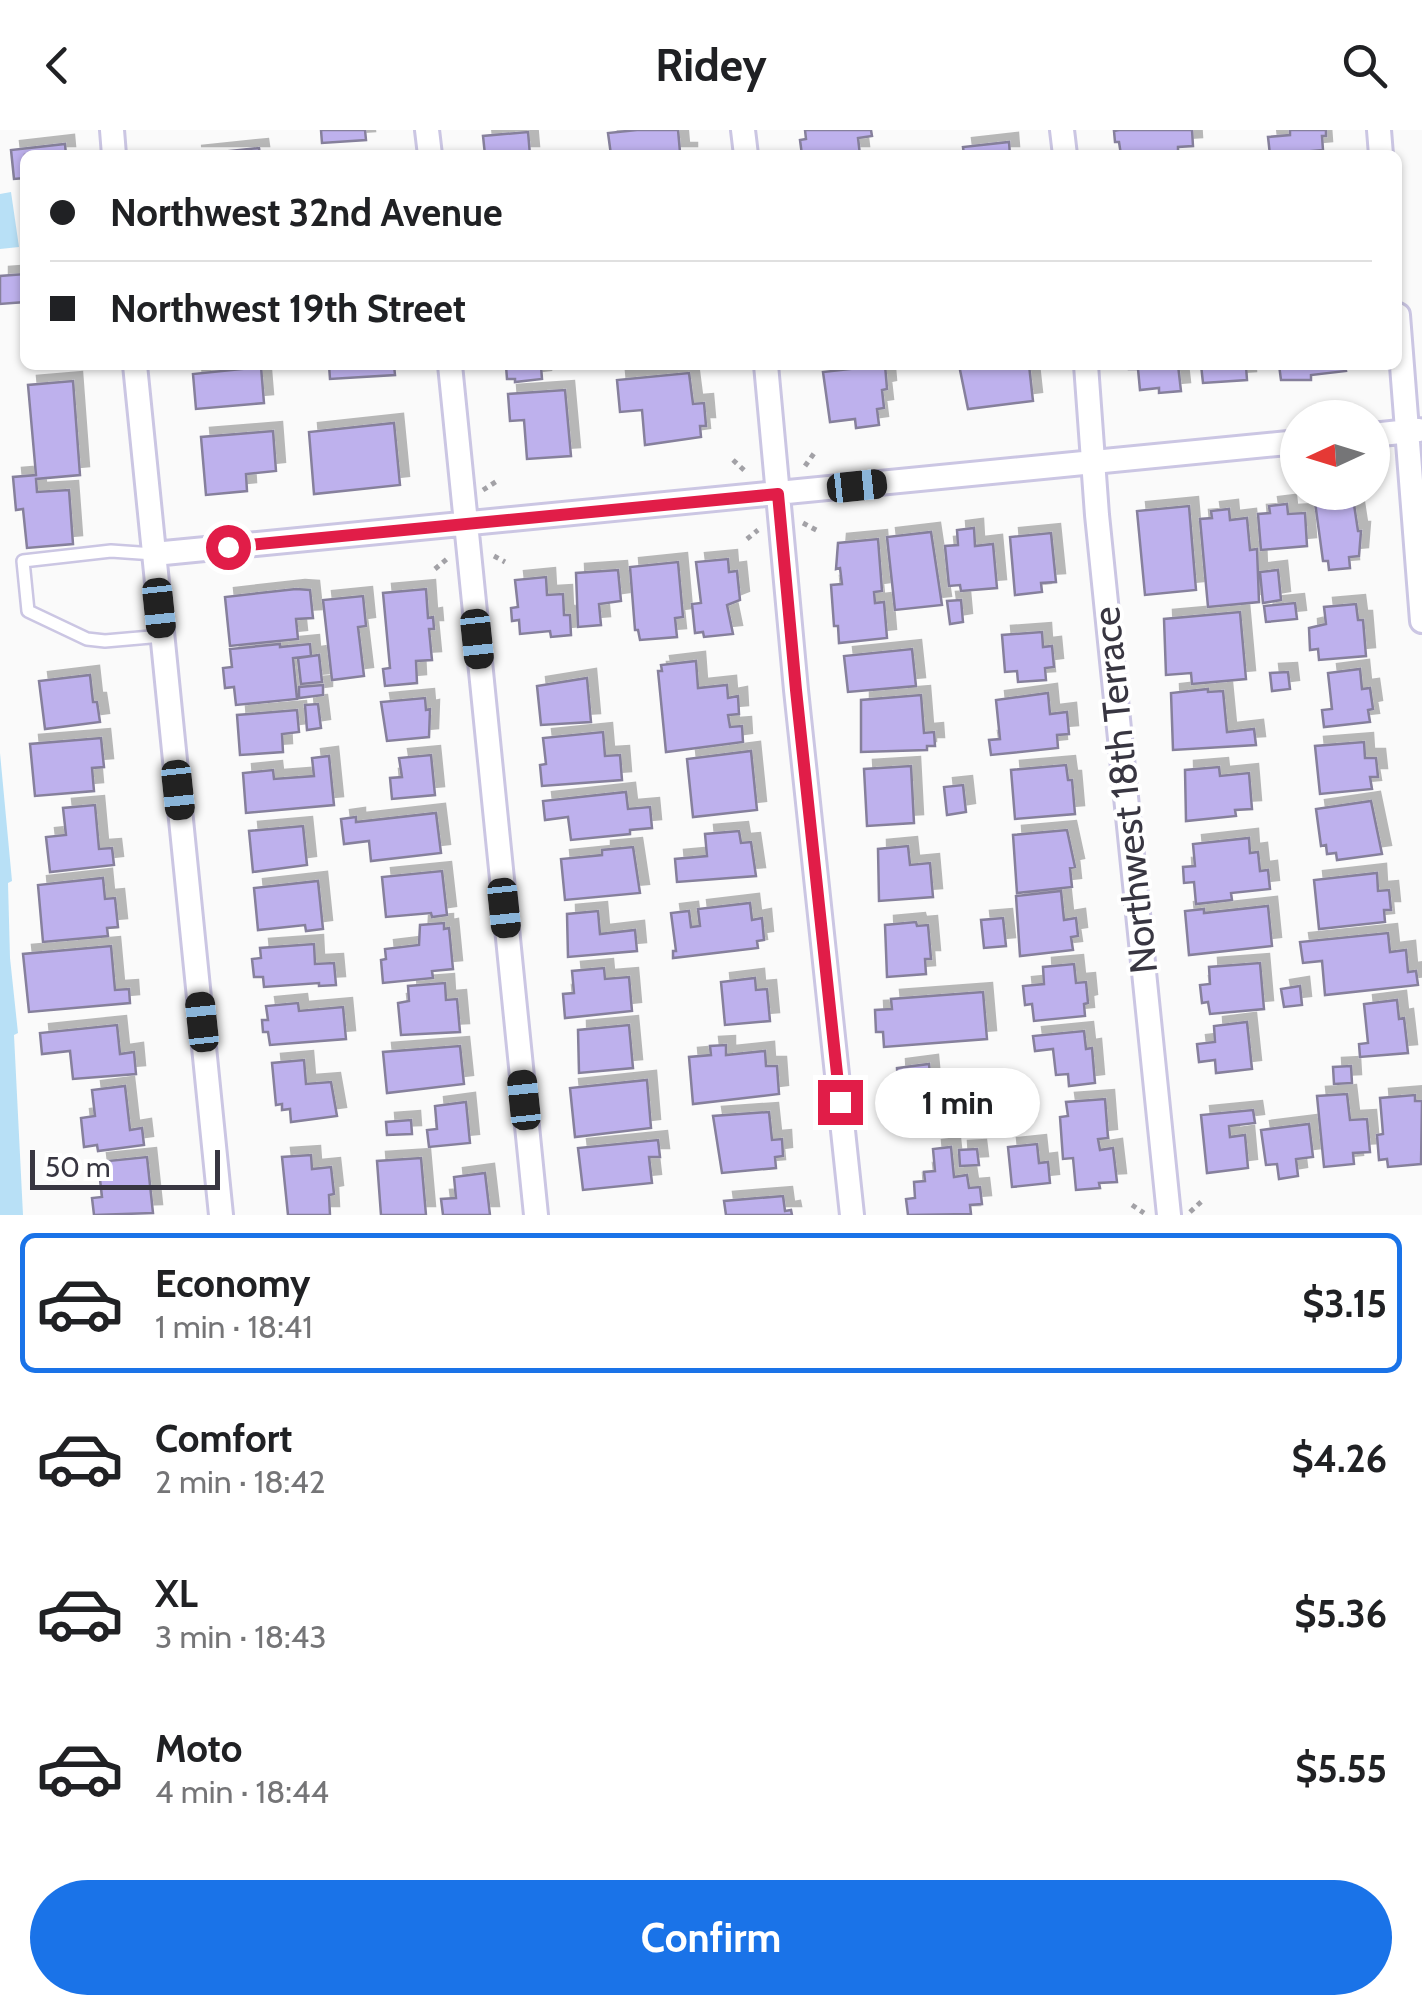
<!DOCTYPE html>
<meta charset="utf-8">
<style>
body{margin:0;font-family:Cabin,sans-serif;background:#f6f6f6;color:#202124;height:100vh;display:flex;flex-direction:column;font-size:38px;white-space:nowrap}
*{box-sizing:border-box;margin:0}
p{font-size:32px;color:#757577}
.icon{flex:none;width:55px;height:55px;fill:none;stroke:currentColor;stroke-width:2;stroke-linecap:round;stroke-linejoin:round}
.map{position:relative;height:1085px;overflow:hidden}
.sheet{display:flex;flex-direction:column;background:#fff;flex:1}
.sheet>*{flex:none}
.guide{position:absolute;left:20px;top:20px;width:1382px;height:220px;border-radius:15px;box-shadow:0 2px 8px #0004;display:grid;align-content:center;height:220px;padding:0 30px;background:#fff}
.needle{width:65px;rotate:266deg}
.buttons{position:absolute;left:1280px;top:270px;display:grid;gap:20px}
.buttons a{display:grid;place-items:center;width:110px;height:110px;border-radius:50%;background:#fff;box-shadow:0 2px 8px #0004;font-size:50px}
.scale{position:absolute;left:30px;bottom:25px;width:190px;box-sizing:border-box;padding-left:10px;border:5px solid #383641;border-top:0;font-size:28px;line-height:35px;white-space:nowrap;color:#383641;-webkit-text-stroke:8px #fff;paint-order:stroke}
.end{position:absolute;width:45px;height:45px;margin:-22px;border:12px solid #e11d48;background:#fff;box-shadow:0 0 0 5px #fff}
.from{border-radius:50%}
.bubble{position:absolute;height:70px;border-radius:35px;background:#fff;box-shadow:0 2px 8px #0004;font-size:32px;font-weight:700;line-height:70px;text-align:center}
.car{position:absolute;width:30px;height:60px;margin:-30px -15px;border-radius:12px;box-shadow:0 0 8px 2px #0007;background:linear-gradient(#222 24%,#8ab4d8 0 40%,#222 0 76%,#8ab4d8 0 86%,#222 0)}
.guide b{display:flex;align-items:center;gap:35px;height:95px;font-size:38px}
.guide b+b{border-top:2px solid #e0e0e0}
.guide i{width:25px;height:25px;background:#202124}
ul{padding:18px 0 0;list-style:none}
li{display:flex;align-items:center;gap:30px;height:140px;margin:0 20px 15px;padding:0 10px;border:5px solid transparent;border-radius:15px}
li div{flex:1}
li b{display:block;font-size:38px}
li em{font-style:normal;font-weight:700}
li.on{border-color:#1a73e8}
li>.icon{width:90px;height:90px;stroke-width:1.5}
.action{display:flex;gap:20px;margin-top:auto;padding:20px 30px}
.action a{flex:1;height:115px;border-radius:60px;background:#1a73e8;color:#fff;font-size:40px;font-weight:700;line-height:115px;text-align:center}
header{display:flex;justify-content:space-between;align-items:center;height:130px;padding:0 30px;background:#fff;font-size:45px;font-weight:700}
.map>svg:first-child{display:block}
</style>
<header><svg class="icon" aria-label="back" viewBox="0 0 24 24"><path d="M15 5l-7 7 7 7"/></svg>Ridey<svg class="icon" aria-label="search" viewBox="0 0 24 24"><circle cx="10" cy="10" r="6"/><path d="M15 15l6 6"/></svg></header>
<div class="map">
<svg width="1422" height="1085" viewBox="0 0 1422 1085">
<defs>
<filter id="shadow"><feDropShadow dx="9" dy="-9" stdDeviation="0" flood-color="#0004"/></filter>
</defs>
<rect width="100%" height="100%" fill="#fafafa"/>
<!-- water -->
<path fill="#b8e0f6" d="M11,62L19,117L0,119V64Z
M0,623L12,751L8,753L10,828L18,903L14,905L23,1085H0Z"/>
<!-- building -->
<path fill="#beb1ed" stroke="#86809c" stroke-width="2.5" filter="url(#shadow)" d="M321,0H365L366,10L322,13Z
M637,0H678L680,22H688V25H611L608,3Z
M805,0H871L872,6L858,8L860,25H802L800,10L806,9Z
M1192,0L1193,16L1178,17V21L1121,25L1119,12H1115L1114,1L1119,0Z
M1290,0H1326V6H1322L1323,20L1270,25L1268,7L1290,5Z
M528,2L530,25H485L483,6Z
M1009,12L1010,25H964L963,17Z
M65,14L66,25H25V48L14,49L11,20Z
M259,18L260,25H192Z
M25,144V172L0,174V146Z
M329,235H394L395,245L330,249Z
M510,235H547L541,236L542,249L515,252V249H507L506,236Z
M885,235L887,259L882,260L884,278L877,279L879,295L856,298L855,289L830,292L823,242Z
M959,235H1029L1033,271L968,279Z
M1129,235H1178L1181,261L1159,263V258L1140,260L1138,239H1129Z
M1201,235H1253L1246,236L1247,250L1203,253Z
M1279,235H1345L1346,241L1311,245V250H1281Z
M261,237L264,273L196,279L193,244Z
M689,243L693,274L704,273L706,296H700L701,307L645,315L642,280L620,282L617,250Z
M73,251L80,345L36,349L37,362L69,360L73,414L27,418L23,379L16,380L13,347L36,345L28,255Z
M565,260L571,326L527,329L524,290L510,291L508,264Z
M394,293L400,355L314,364L309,302Z
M273,301L276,341L246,344L247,361L206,365L201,307Z
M1353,368L1358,401H1361L1359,426L1349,427L1350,438L1329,440L1328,431H1323L1315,372Z
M1287,374L1288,384L1305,383L1307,416L1261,420L1258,384L1270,383L1269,376Z
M1189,376L1196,460L1145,465L1137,381Z
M1229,379L1230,390L1247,388L1250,420L1257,419L1259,472L1208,477L1200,389L1212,388L1211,381Z
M974,398L975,416L993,414L997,458L961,461L960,455L949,456L945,416L958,415L957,400Z
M931,402L942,475L895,480L887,407Z
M1051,403L1056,452L1041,453L1042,462L1015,465L1010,407Z
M878,409L882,461L874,462L875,473L884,472L887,508L839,513L838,496H834L831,455L842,454L840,438L836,439L838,413Z
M728,429L729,442L737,441L740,470L727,475L733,504L704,507L703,502L695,503L692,474L701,473L696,432Z
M678,432L683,487L675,488L677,507L640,510L638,500H635L630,437Z
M618,440L621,471L599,474L601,495L578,497L576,443Z
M1278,440L1281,470L1263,473L1260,442Z
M546,447L547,465L563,464L564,485H570L571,505L551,507L550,501L520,504L519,490L512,491L511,478L518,477L515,450Z
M296,459L310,460L313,488L296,489L298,509L230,516L225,467Z
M426,459L428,488L433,487L434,499H429L432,530L416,531L417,553L385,556L383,539L390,538L383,463Z
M363,466L366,496L358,497L364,546L332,550L323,470Z
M961,470L963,492L950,494L947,471Z
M1295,473L1297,489L1266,492L1264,476Z
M1356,474L1358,490H1363L1366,526L1319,530L1318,519L1310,520L1309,498L1326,494L1324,477Z
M1240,482L1246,549L1192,554L1191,543L1166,545L1164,489Z
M1042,502L1043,517L1052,516L1054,537L1045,538L1046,550L1018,552L1017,541L1005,542L1002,505Z
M280,514V517L310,514L311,526L293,528L297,569L236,575L234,557L225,558L223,538L232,537L230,519Z
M912,519L916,556L848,562L844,526Z
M319,525L322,552L301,554L298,528Z
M696,531L698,558L727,555L728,568L738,566L739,584L728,585L730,597L742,596L743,612L666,622L658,541H662L661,535Z
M1360,539L1362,559L1370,558L1373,579L1368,580L1370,592L1324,597L1322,580L1332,579L1328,543Z
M1288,542L1290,559L1272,561L1270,543Z
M90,545L93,572H97L100,592L45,599L39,551Z
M587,548L591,592L541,595L537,556Z
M323,555V565L299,568V557Z
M1208,559V562L1223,561L1227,602L1254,599L1256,615L1173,620L1171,563Z
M1048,563L1050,584L1067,582L1069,604L1057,605L1058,618L991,625L989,610L1000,609L996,570Z
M921,565L924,603L934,602L935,616H927V620L861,622V570Z
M425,568L426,580L430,579L429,607L387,611L381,572Z
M318,574L321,598L307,600L305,575Z
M297,580L299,602L282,604L283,622L240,625L237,585Z
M603,602L605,626L620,625L622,650L542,656L540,635L546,634L543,608Z
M101,608L104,637L92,638L94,661L35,666L30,614Z
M1364,612L1365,628H1376L1378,647H1370L1372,659L1320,664L1315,616Z
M751,621L757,680L693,687L687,629Z
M431,625L435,665L392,669L390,648L402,647L399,628Z
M329,626L334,675L246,683L243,643L273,640L274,649L314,646L312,628Z
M1066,635L1068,650H1072L1075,684L1015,689L1011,640Z
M911,636L914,693L867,696L864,639Z
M1219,637L1220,646L1249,643L1252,679L1235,680L1236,686L1186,691L1185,640Z
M963,655L966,682L947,685L944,657Z
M626,662L628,679L650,677L652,698L630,700V704L571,710L568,687L545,690L543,671Z
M1371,671L1382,724L1337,730L1336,723L1327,724L1326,715L1321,716L1316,679Z
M95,675L99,719L112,718L114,735L50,742L46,707L66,705L63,678Z
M436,683L441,723L371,731L369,711L344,714L341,689L356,687V692Z
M303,696L307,735L253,742L249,701Z
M1067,700L1075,737L1070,738L1072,757L1017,763L1013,705Z
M739,701L741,713L751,712L756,746L677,752L675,729L707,726L705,704Z
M1249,708L1250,723L1258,722L1260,741L1268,740L1270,759L1231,763L1232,770L1196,774L1194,752L1184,753L1183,737L1195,736L1193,714Z
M908,716L910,735L930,733L933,767L879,771L878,719Z
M633,717L640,763L565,770L561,729L602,725V720Z
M442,741L447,785L432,787L431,783L386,787L382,747Z
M1377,743L1378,761L1389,760L1391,780H1384L1385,792L1319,799L1314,750Z
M103,748L105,769L115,768L118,797L107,798L108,806L43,812L38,755Z
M318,751L323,799L306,801L305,795L258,800L254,758Z
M1061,761L1064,790L1076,788L1078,806L1071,807L1073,820L1020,826L1016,766Z
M750,773L752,790L762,788L764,810L757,811L758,818L673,828V821H676L671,783L689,781L691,797L700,796L698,779Z
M1268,776L1272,816L1189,825L1185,781L1204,779V783Z
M598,781L600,804L635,800L637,821L568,827L567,784Z
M1003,788L1006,816L984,818L981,790Z
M916,792L917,796L928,795L931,829H925L926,844L887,847L885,795Z
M444,793V799L449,798L453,839L432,841L433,848L383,853L381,830L386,829L385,819L419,815L420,795Z
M1388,803L1390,822L1406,820L1408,842L1416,841L1418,855L1325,865L1322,831L1303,833L1300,812Z
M314,814L315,834L334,833L336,855L319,856V853L264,857L263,847H254L252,829L261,828L260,818Z
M111,816L115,860L129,859L130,873L29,882L23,824Z
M1260,833L1264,879L1210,884L1208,872L1202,873L1200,855L1210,854L1209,837Z
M1074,834L1076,853L1086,852L1088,873L1084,874L1085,886L1034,891L1032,874L1025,875L1023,856L1044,854L1043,837Z
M604,838L605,849L629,847L632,881L565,888L563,864L574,863L572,841Z
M755,848L756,860L767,859L770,891L725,895L721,852Z
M445,853L446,870L457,869L460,902L401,905L398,873L409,871L408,856Z
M1300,856L1302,875L1284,877L1281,859Z
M983,862L987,909L884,917L883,902H876L875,880L892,879L891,869Z
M1397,870L1399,889L1404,888L1408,923L1360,927L1359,914L1368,913L1364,874Z
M298,873L299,881L343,877L346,909L270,915L268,902H263L262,890H268L266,876Z
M1247,892L1252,939L1216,943L1215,930L1199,932L1197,914L1215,912L1214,896Z
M117,895L120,924L134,922L136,944L73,949L70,921L42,924L40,903Z
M629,895L633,938L579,943L578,900Z
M1084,901L1086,919L1092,918L1095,953L1069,956L1068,944L1056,945L1053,919L1035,921L1033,906Z
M726,915V925L765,921L766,936H777L779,964L693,974L689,927L711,925L710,916Z
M460,916L464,954L387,963L383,922Z
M304,930L306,954L331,952L337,986L291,992L290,979L282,980V974L276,975L272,933Z
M929,934L931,956L950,954L953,973L942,974L944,985L897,990L894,957H898L897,938Z
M1351,936L1352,953L1334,954L1333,937Z
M647,950L651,998L575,1007L570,958Z
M125,956L130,1000L142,998L144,1015L98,1021L97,1015L84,1017L81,988L95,986L92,960Z
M1347,964L1350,990L1367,989L1370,1022L1353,1023L1354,1034L1324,1037L1317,966Z
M1415,965V971H1422L1421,1034L1388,1037L1387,1029L1379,1030L1377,1005L1383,1004L1380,968Z
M1105,969L1108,1008L1098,1009L1100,1020L1113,1018L1117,1052L1099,1053L1100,1058L1076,1060L1073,1028L1063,1029L1060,987L1068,986L1066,972Z
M466,972L470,1013L429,1017L427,1000L437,999L435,976Z
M1253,980L1255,993L1229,996L1230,1007L1245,1005L1248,1038L1207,1043L1201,985Z
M769,982L772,1010L782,1009L783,1026L775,1027L776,1038L722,1043L713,986Z
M411,990L412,1004L387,1005L386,992Z
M1309,994L1313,1027L1296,1029L1298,1046L1279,1049L1277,1034L1266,1035L1261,1000Z
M658,1010L660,1027H649L652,1053L583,1060L578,1018Z
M1037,1014L1039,1033L1048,1032L1050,1053L1012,1057L1008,1017Z
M951,1017L954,1047L967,1045L969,1058L980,1057L982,1074L970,1075L971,1084L908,1085L906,1069L915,1068L914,1052L925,1051L924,1042L935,1041L933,1019Z
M977,1019L979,1035L960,1036L959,1020Z
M311,1025L312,1039L331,1037L334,1064L329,1065L330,1085H288L282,1027Z
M147,1027L153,1083L94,1085L92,1068L102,1067L98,1032Z
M421,1028L426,1085H381L377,1031Z
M485,1043L490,1085H443L441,1069L456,1068L454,1047Z
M783,1066L785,1081L791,1080L792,1085H726L724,1071Z"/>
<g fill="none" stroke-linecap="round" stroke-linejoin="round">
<!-- lane casing -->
<g stroke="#cbc6e3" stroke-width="16">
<path id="lane" d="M154,424L111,421L23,431L28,481L87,509L105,511L162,506"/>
</g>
<!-- street casing -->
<g stroke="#cbc6e3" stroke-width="28">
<path id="street" d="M112,0L114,25
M427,0L430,25
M743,0L746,25
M1062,0L1065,25
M1379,0L1381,25
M1398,185L1422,491
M135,235L221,1085
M450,235L536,1085
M766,235L796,560L852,1085
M1086,235L1097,385L1169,1085
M1372,305L1419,300
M154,424L1298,312"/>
</g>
<!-- path -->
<path stroke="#a2a1a6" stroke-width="5" stroke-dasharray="5 5" stroke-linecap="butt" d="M733,330L746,342
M805,336L815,322
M1372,347L1387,337
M483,360L497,351
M803,393L818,401
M747,409L758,400
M494,426L505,432
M435,439L448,428
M1132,1075L1144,1083
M1190,1082L1202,1071"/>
<!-- lane -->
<use href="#lane" stroke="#fff" stroke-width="11"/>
<!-- street -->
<use href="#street" stroke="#fff" stroke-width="22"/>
</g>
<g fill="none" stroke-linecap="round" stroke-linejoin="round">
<!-- route -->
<path stroke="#e11d48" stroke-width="12" d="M228,417L778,364L796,560L840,972"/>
</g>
<g text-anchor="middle" stroke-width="8" stroke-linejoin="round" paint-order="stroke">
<!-- street labels -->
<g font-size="38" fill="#383641" stroke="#fff">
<text transform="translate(1125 660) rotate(-96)" y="13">Northwest 18th Terrace</text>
</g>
</g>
</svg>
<div class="buttons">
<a><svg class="needle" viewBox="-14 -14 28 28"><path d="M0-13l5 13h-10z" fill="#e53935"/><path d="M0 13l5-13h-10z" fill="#757577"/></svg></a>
</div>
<div class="scale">50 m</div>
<i class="end from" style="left:228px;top:417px"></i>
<i class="end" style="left:840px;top:972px"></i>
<div class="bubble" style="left:875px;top:938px;width:165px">1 min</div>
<i class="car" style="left:857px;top:356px;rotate:84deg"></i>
<i class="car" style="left:159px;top:478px;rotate:174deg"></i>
<i class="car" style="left:477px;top:509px;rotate:174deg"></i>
<i class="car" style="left:178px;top:660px;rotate:174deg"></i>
<i class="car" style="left:504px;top:778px;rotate:174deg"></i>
<i class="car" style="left:202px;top:892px;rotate:354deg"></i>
<i class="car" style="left:524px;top:970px;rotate:354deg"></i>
<div class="guide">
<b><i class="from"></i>Northwest 32nd Avenue</b>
<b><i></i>Northwest 19th Street</b>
</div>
</div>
<section class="sheet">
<ul>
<li class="on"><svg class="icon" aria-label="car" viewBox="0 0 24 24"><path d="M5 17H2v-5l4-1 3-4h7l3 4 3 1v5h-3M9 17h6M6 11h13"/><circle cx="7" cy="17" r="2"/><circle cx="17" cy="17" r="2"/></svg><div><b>Economy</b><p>1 min · 18:41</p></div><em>$3.15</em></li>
<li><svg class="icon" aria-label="car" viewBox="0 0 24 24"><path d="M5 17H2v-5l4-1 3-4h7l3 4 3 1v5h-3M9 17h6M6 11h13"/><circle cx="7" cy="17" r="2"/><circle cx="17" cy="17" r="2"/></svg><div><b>Comfort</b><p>2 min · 18:42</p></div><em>$4.26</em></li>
<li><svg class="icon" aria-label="car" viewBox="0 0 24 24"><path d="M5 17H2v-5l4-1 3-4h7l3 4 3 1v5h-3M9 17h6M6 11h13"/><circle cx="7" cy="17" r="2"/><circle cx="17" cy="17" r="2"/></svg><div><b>XL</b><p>3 min · 18:43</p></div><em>$5.36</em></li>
<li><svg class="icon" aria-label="car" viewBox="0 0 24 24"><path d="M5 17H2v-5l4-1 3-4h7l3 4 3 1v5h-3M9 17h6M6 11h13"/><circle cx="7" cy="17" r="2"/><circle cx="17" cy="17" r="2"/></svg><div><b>Moto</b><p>4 min · 18:44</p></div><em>$5.55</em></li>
</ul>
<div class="action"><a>Confirm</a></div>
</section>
